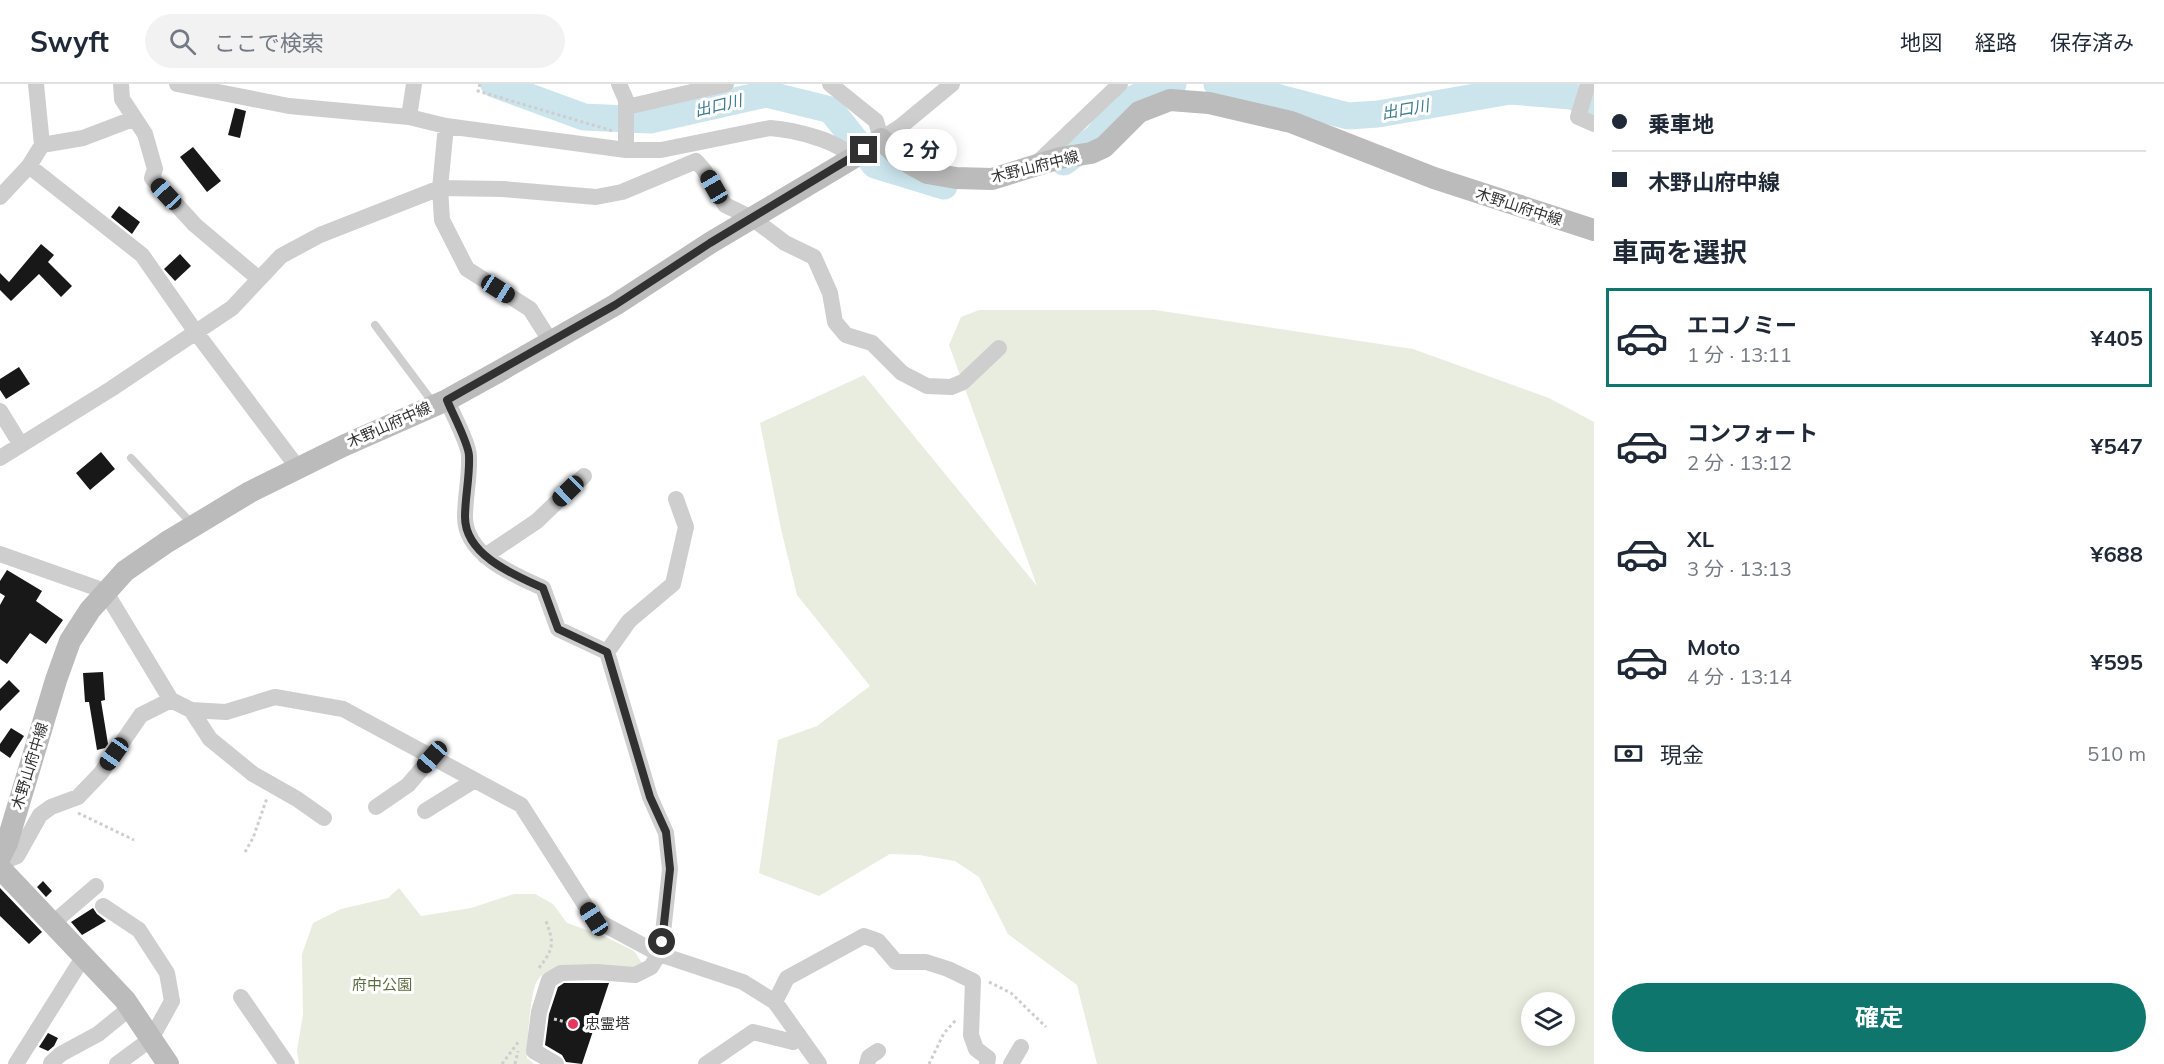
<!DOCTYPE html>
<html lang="ja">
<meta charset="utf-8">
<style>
body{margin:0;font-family:Mulish,"Noto Sans JP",sans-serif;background:#f2f2f3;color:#1f2937;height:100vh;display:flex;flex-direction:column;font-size:22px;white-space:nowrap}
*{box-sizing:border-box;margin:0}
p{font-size:20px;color:#747a83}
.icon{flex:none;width:33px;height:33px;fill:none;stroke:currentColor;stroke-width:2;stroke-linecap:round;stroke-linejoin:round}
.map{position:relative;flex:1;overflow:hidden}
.details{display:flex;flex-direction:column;background:#fff;width:570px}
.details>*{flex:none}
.top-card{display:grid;align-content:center;height:132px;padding:0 18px;background:#fff}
.tools{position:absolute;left:1521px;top:908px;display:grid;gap:12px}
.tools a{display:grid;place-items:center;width:54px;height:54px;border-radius:50%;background:#fff;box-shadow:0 3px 15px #0003;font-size:30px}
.end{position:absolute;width:27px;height:27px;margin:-14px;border:8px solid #313131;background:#fff;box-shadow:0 0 0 3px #fff}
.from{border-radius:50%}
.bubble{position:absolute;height:42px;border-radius:21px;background:#fff;box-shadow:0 3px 15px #0003;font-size:20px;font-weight:700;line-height:42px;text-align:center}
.car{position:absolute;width:18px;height:36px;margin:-18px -9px;border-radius:8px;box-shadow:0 0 4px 2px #0007;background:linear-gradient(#222 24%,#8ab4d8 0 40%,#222 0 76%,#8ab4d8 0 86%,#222 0)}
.top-card b{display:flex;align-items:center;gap:21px;height:57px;font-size:22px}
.top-card b+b{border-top:2px solid #e0e1e3}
.top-card i{width:15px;height:15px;background:#1f2937}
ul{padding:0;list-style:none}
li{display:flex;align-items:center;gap:18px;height:99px;margin:0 12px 9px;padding:0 6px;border:3px solid transparent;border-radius:0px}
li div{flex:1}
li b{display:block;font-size:22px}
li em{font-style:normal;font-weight:700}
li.current{border-color:#0f766e}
li>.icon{width:54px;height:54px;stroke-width:1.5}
h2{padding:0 18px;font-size:27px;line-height:72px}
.pay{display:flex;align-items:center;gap:15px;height:66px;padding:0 18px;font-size:22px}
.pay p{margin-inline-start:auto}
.action{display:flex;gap:12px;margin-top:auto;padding:12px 18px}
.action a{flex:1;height:69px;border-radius:36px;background:#0f766e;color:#fff;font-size:24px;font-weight:700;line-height:69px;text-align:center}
header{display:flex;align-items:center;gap:36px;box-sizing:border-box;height:84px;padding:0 30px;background:#fff;border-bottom:2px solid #e0e1e3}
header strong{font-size:28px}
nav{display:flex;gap:33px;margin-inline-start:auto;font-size:21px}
.search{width:420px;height:54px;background:#f2f2f3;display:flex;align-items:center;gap:15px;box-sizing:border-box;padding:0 21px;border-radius:33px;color:#747a83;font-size:22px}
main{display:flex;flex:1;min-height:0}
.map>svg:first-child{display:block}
</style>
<header>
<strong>Swyft</strong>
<div class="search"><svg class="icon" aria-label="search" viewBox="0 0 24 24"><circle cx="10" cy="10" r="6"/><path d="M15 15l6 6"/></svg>ここで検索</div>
<nav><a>地図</a><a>経路</a><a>保存済み</a></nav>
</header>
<main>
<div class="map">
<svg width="1594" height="980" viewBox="0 0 1594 980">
<rect width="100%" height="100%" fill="#fff"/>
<!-- green -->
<path fill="#e9eddf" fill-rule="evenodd" d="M979,226H1155L1413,265L1549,314L1594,338V980H1097L1077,901L1008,850L979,793L955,777L919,771L890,770L819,812L759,789L778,656L817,642L870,602L797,511L781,445L760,339L864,291L1037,502L949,261L961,233ZM1532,918H1564V951H1532Z
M399,804L421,832L471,824L514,810H535L553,820L567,839L604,852L634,867L642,879L630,884L554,885C546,888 540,891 536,899C530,914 527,957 527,974L534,980H299L297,966L303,931L302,870L313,839L341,825L388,814Z"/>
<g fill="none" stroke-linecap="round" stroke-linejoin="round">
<!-- river -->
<path stroke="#cce5ed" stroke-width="27" d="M494,0L584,33L650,36L766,10L831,26L875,81L944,102
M1217,0L1234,2L1348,32L1378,30L1510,7L1571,12L1594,21
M1064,78L1097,53L1118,26L1131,16L1154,5L1173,0"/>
</g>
<!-- building -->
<path fill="#181818" d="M235,24L246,27L240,54L228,51Z
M193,63L221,97L207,108L180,73Z
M119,122L140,138L132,150L111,133Z
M41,160L54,171L48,178L72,202L61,213L39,190L11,217L0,206V189L9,198Z
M180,170L191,182L175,197L164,185Z
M19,283L30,300L6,315L0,306V295Z
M101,368L115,385L90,406L76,389Z
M7,486L42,507L36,517L63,536L46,560L30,549L7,580L0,575V521L5,512L0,509V497Z
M103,588L105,616L101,617L108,660L105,664L97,666L89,618H85L83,589Z
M9,596L20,607L0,627V605Z
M11,644L24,652L10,674L0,667V660Z
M43,797L52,807L46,813L37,803Z
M0,804L42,848L29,860L0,832Z
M93,824L97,830L106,837L82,851L71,838Z
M564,899H609L582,980L566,978L562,971L545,961L549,930L558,903Z
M48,949L58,954L54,962L48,967L39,963Z"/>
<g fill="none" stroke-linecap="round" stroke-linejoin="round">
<!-- path -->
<path stroke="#cecece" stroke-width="3" stroke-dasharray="3 3" stroke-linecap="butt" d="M480,0L478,7L613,47
M78,729L134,756
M245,768L253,754L267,714
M539,884C553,865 555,861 546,837
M989,898L1011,909L1046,943
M554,935L566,938
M502,980L519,957
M515,980L518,967
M929,980L944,949L956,936"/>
<!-- lane -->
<path stroke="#cecece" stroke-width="8" d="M375,241L434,320
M131,374L192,440"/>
<!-- street -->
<path stroke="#cecece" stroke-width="16" d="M121,0L122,15L145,50L155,85L152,94L195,141L259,195
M177,0L289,22L409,33L446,42L626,66H661L770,44C794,46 838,56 853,74
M619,0L626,16V66
M830,0L876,37L881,55L900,43L952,0
M1588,0L1578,33L1594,40
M627,23L726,0
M409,33L414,0
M446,42L440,104L442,136L467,185L530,225L551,258
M42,61L83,54L133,35
M1036,80L1120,0
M29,82L142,171L195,247L298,384
M0,113L29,82L42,61L36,0
M447,316C452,329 469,360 469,372C470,392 465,413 465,433C465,471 514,491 543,504L558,545L607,568L650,713L666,749L670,785L662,858L659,870L651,883L635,891L597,888L561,889L549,896L539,928L534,967L556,980
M0,327L21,361
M0,374L111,305L232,224L281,172L320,151L440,104L503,105L596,113L622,108L696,77L704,86L725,121L752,134L785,159L814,173L830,209L835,238L846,251L872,259L902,289L927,302L951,303L963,298L999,264
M0,470L105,507L171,616L191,626L226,628L275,613L343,625L521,721L594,835L659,870L743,898L775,918L819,980
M485,472L537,437L584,392
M607,568L629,537L673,500L686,443L676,415
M191,626L210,655L253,690L297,715L324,734
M376,723L408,701L432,673
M425,727L475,696
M0,779L17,772L40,731L51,723L78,713L101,689L141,631L171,616
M103,822L139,846L167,889L172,917L151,955L117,980
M53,839L96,802
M241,913L287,980
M775,918L787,894L864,852L878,857L896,878H926L948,885L973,897L971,951L976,965L988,974L987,980
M51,979L61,970L98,950L130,924
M16,980L84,872
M706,980L753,948L793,958L799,953
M867,980L869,973L878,967
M1011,980L1021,963"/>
<!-- secondary -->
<path stroke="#bbb" stroke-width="22" d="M0,773L7,759L56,596L70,557L90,526L125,487L167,458L250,408L343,362L447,316L496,289L615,221L710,159L853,74L881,55L900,74L927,89L956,94L992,95L1060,74L1091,69L1104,63L1139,28L1170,16L1209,19L1291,38L1434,94L1594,146
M0,784L125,916L168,980"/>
</g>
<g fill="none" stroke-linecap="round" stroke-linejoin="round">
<!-- route -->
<path stroke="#313131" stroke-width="8" d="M662,858L670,785L666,748L650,713L607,568L558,545L543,504C514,491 465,471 465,433C465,413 470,392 469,372C469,360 452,329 447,316L615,221L710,159L864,66"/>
</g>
<!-- markers -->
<circle fill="#e5365d" stroke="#fff" stroke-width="2" cx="573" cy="940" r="6"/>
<g text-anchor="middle" stroke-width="6" stroke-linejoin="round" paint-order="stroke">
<!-- street labels -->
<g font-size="15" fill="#313131" stroke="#fff">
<text transform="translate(1035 83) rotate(-14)" y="5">木野山府中線</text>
<text transform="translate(1519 123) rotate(18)" y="5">木野山府中線</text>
<text transform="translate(389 341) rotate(-24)" y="5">木野山府中線</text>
<text transform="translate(30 682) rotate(-73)" y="5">木野山府中線</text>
</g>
<!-- park labels -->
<g font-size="15" fill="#5b6d3e" stroke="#fff">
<text x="382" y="906">府中公園</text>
</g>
<!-- poi labels -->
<g font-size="15" fill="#313131" stroke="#fff" text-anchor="start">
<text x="585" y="945">忠霊塔</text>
</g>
<!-- water labels -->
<g font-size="16" font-style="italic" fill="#3c7a8d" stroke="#fff">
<text transform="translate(718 21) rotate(-13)" y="6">出口川</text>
<text transform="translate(1405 25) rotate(-10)" y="6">出口川</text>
</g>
</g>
</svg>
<div class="tools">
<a><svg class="icon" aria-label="layers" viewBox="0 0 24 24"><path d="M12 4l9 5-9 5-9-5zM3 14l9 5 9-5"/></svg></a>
</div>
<i class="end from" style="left:662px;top:858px"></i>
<i class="end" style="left:864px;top:66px"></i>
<div class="bubble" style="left:885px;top:45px;width:72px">2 分</div>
<i class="car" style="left:714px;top:103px;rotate:330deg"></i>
<i class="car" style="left:166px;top:110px;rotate:317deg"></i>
<i class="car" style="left:498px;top:205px;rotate:122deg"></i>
<i class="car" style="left:568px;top:407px;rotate:226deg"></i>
<i class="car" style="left:114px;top:670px;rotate:215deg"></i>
<i class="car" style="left:432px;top:673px;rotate:221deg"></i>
<i class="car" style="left:594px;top:835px;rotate:327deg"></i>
</div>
<section class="details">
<div class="top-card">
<b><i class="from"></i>乗車地</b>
<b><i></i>木野山府中線</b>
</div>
<h2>車両を選択</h2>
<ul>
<li class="current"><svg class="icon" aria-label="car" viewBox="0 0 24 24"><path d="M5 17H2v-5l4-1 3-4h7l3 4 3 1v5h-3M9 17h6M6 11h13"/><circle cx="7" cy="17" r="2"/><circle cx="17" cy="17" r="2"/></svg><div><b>エコノミー</b><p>1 分 · 13:11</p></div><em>¥405</em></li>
<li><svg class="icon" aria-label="car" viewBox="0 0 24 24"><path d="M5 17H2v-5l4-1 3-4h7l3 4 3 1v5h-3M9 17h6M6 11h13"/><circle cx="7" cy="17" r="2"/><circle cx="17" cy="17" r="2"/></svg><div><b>コンフォート</b><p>2 分 · 13:12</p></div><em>¥547</em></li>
<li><svg class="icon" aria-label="car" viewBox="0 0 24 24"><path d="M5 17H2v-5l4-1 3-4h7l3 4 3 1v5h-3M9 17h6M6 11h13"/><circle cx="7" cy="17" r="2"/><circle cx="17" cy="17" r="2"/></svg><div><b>XL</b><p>3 分 · 13:13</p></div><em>¥688</em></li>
<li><svg class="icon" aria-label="car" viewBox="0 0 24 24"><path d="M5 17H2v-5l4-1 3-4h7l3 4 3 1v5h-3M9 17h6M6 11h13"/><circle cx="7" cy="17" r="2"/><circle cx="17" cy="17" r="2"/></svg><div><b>Moto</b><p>4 分 · 13:14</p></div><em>¥595</em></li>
</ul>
<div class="pay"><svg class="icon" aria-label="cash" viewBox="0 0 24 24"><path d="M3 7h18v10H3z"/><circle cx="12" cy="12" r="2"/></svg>現金<p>510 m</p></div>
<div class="action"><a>確定</a></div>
</section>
</main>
